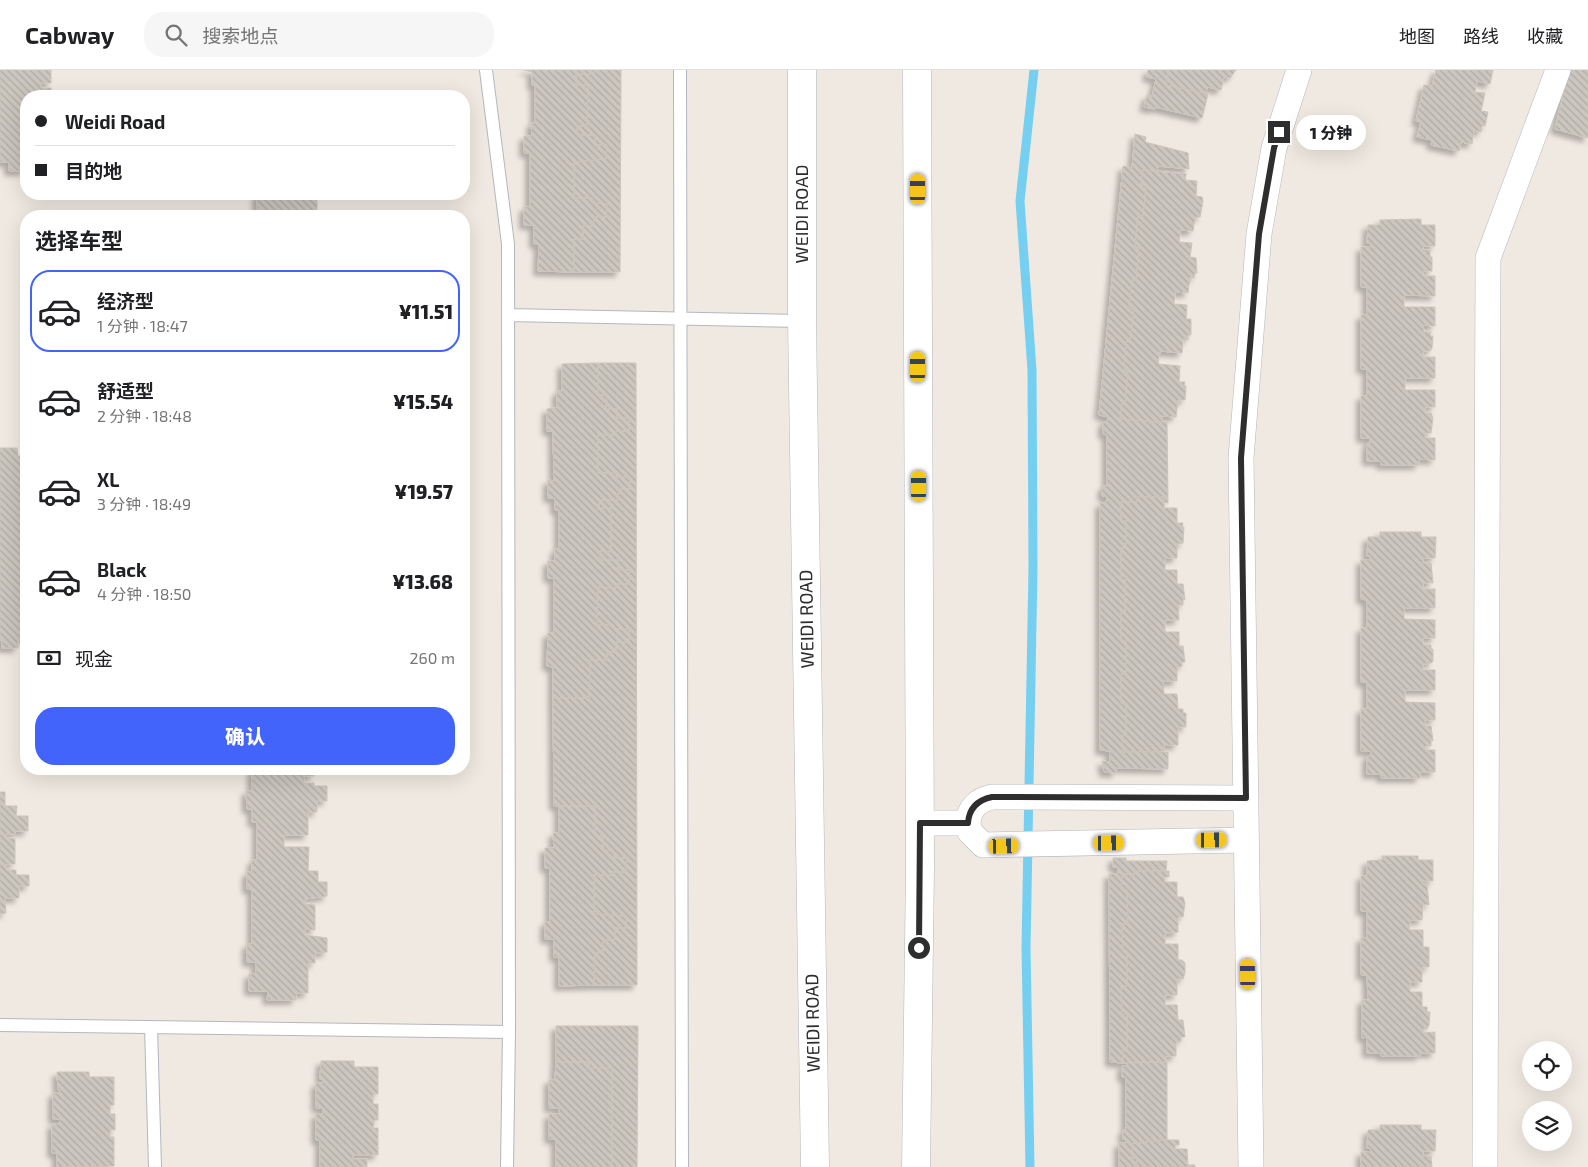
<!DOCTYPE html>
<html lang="zh">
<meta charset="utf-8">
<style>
body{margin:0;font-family:"Exo 2","Noto Sans SC",sans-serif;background:#f6f6f6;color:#202124;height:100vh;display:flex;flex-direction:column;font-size:19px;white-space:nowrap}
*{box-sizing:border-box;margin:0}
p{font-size:16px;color:#757577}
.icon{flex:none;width:28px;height:28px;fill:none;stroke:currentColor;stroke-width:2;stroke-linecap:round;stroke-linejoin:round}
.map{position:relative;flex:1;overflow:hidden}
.drawer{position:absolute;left:20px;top:140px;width:450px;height:565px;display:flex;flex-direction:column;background:#fff;border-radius:20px;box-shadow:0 5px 20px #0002}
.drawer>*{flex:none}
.guide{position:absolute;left:20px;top:20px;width:450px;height:110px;border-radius:20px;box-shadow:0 5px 20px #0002;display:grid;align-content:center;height:110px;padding:0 15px;background:#fff}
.buttons{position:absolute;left:1522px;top:971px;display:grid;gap:10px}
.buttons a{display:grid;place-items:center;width:50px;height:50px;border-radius:50%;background:#fff;box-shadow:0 5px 20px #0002;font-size:25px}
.end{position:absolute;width:22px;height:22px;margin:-11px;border:6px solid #2e2e2e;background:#fff;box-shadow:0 0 0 2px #fff}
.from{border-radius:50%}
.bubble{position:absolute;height:35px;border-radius:18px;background:#fff;box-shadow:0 5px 20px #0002;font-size:16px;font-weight:800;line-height:35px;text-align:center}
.car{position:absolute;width:15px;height:30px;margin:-15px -8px;border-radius:6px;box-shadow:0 0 4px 1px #0007;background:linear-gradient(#f5c518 24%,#345 0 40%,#f5c518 0 76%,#345 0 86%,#f5c518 0)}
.guide b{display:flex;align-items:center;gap:18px;height:48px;font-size:19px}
.guide b+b{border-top:1px solid #e0e0e0}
.guide i{width:12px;height:12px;background:#202124}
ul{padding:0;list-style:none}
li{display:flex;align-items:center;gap:15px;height:82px;margin:0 10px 8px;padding:0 5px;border:2px solid transparent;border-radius:20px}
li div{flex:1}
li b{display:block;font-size:19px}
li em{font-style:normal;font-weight:800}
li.active{border-color:#4264fb}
li>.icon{width:45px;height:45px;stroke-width:1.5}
h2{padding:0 15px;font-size:22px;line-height:60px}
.pay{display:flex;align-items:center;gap:12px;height:55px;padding:0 15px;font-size:19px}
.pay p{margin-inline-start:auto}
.action{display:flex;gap:10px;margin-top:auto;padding:10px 15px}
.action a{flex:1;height:58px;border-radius:20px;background:#4264fb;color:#fff;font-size:20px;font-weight:800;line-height:58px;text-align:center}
header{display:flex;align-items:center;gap:30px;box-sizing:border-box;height:70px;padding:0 25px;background:#fff;border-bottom:1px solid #e0e0e0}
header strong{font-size:24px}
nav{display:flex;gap:28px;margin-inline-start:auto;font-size:18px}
.search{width:350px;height:45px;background:#f6f6f6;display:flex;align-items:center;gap:12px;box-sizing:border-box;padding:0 18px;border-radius:20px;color:#757577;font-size:19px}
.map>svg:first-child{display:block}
</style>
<header>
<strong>Cabway</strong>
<div class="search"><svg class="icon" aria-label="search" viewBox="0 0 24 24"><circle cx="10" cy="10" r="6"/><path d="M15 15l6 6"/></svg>搜索地点</div>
<nav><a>地图</a><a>路线</a><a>收藏</a></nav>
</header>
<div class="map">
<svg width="1588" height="1097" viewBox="0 0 1588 1097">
<defs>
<pattern id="building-back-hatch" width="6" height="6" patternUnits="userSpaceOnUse" patternTransform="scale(1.25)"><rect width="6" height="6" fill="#cbc7bf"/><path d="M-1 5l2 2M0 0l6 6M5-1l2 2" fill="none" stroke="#afaba4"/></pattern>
<filter id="shadow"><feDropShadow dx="-4.5" dy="4.5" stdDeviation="2.5" flood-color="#0004"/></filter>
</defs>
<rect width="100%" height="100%" fill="#efe9e1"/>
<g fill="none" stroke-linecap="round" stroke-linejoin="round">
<!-- stream -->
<path stroke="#75cff0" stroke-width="9" d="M1030,1097L1026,878L1033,499L1032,300L1020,131L1034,0"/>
</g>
<!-- building -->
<path fill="url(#building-back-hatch)" stroke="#cbc5ba" filter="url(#shadow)" d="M0,0H51V13H41V18H51V23H65V26H26L25,101H9V92H0Z
M524,0H595L594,4H576V15H588L587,56H577V65H595V75H607L606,89L574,92V128H592V133L607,134L606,147H594L593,156H583V169H574V202L538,201L539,174H534V155H524V137H530V83H524V66H532L531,53H535V15H532V2Z
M595,0H621L620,202H574V169H583V156H593L594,147H606L607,134L592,133V128H574V92L606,89L607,75H595V65H577V56H587L588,15H576V4H594Z
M1148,0H1169L1166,15L1208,24L1202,48L1155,37V39L1144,37L1147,25L1152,27L1156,9L1147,7Z
M1169,0H1236L1230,8L1224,7L1221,20L1207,17L1206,24L1166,15Z
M1436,0H1493L1490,14L1477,11L1475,22L1485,23L1481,41L1488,42L1485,56L1482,55L1481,62L1474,60L1472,74L1461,72L1459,81L1431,75L1432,70L1417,67L1421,52L1416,51L1424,15L1432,16Z
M1569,0H1588V68L1555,59Z
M1135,64L1146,67L1145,72L1188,83L1189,99L1158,96L1157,101L1142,100L1141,115L1146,116L1143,146H1138L1135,177L1139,178L1136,210H1132L1129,239H1134L1130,272L1126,271L1124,301H1128L1125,333H1122L1120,349L1167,352L1168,433L1164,432V427H1137V432H1120L1121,447H1126V478H1121V510H1125V543H1121V572L1126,571V604H1121V633L1126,634V666L1123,665L1122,682H1168V699L1116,698V703L1104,702L1102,691L1110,692V681L1100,680V433H1106L1107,427L1102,426L1103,416H1107V365L1103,364V352H1107L1108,347L1099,345L1123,96L1132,98Z
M1142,100L1186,104L1185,110L1197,111L1196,126L1202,127L1203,131L1200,147H1195L1193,161L1180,160L1179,172L1192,173L1190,187L1196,188L1197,203H1195L1194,208L1190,207L1188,223L1175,222L1174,234L1187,235L1186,249H1191V265H1188V270L1183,269L1182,283L1160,281L1158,294L1180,296L1179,312H1185L1184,316H1186L1185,330H1178L1176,347L1162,346V353L1120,349L1122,333H1125L1128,301H1124L1126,271L1130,272L1134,239H1129L1132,210H1136L1139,178L1135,177L1138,146H1143L1146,116L1141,115Z
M257,124H317V146H264V139H257Z
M1421,149V155H1435V176H1423V180H1430V187H1432V201H1423V206H1435V226L1404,225V237H1435V256L1423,255L1424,262H1431L1430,266H1433L1432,278L1430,281H1423V287H1435V308H1405V320H1435V337H1425V343H1431L1433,348L1431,363H1425V368H1435V390L1419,389V395H1381V391H1367V373H1370V368H1361V326H1367V299H1361V245H1367V217H1361V177H1371L1370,173H1367L1368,155H1380V150Z
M598,293H636L637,915H594L595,883H603V870H615V858H626V846L594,844V805H612V802H626L627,788H614V781L603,780V766H595V736H554L553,628H589L590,590H607V582H616V572H629V559H614V555H597L598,517L616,518L617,514H629L630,500H618V490H600V481L611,482V438H599V430H618L619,419H630V407H616V403H598V365H616V361H629V348H616L617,339H606L607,325H598Z
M598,293V325H607L606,339H617L616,348H629V361H616V365H598V403H616V407H630V419H619L618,430H599V438H611V482L600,481V490H618V500H630L629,514H617L616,518L598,517L597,555H614V559H629V572H616V582H607V590H590L589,628H553V597L547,596L548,563H554V508H548V491H555V479H559V440H555V428H548V410L554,411L553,361H547V339L557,338V321H562V294Z
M0,378H17L18,386H26V570L18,569V578H2V570H0Z
M1137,427H1164V438H1177V453H1183L1182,457H1184L1183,473L1177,474V488H1165V500H1177V514H1183L1185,530L1183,529V535H1178L1179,550H1165V562H1179V576H1183L1185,592H1182V596L1177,597V611H1163L1164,624H1177L1178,639H1183V643H1186V657H1178V675H1164V681L1122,682L1123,665L1126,666V634L1121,633V604H1126V571L1121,572V543H1125V510H1121V478H1126V447H1121L1120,432H1137Z
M1380,462H1421V467H1436L1435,488H1423V493H1431L1433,513H1423V519H1435V538H1404V549L1435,550V568H1423V575H1431V579H1433V591L1431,593L1423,594V600H1435V620H1405V632L1435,633V650H1425V656H1431L1433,671L1431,670V676H1425V680H1435V702H1420V708H1381V704H1367V686H1371V681H1361V639H1367V612H1361V558H1367V530L1361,529V490H1370V486H1367L1368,467H1380Z
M252,699H314V706H304V713H314V716H327V731H317V742H308V765H284V777H309L308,801H318V812H327V826L305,829V834L315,835V860L305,859V865L327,868V882L315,883V893H308V923H296V930H267L268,921H249V904H256V892H247V874H252V819H247V802H252V790H257V752H252V739H247L246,721H252Z
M0,722H5V736H17L16,746H28V761H15V764H6V768L15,769V794H6V800H16V805H29V816H19V828H5L6,843L0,844Z
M559,736H595V766H603V780L614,781V788H627L626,802H612V805H594V844L626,846V858H615V870H603V883H595L594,915L559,916V887H554V869H545V852H550V798H545V778H554L553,763H559Z
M1382,786H1418V790H1433V811H1422V814H1427L1429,835L1423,834L1422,850H1410L1409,860H1423V877H1429V897H1422V912H1410V922H1422V937H1427V942H1430L1429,955L1427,959H1422L1423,963L1435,962V983H1420V986H1381V983H1367V967L1362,968V930H1368L1367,905H1361V868H1367V841H1361V806H1367V791L1382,790Z
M1113,788H1126V791H1167L1166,800L1135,801V804H1122L1121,820H1127L1128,854H1122L1123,882H1127V916L1121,915L1122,945L1127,944V978H1123V993L1110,992L1109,804H1118V797H1113Z
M1135,801H1169V807H1165L1164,812H1177V827H1183L1185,833L1183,847H1178V862L1165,863V874H1178V890H1182L1185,893V903L1183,909H1177V925H1165V935H1177L1178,950H1183L1185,967H1181V971L1176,972V986H1166V992L1123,993V978H1127V944L1122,945L1121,915L1127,916V882H1123L1122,854H1128L1127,820H1121L1122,804H1135Z
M556,956H638L637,1097H612V998H589V992H556Z
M321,991H354V997H378V1024H373V1034H378V1050H374L373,1058H378V1085H353V1089H367V1097H320V1070H316V1044H323V1038H316V1013H323V1009H320Z
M556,992H589V998H612V1097H556V1069H549V1044H559V1038H549V1010H555Z
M1127,992H1167V1070L1133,1073L1132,1088H1137V1097H1119V1073H1126V1069H1123V1060H1126V1007H1122V996H1127Z
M57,1002H89V1007H114V1035H110V1044H115V1060L110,1059V1067H114V1096L57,1097V1083H52V1054H59L60,1049H53V1023H60V1020H58Z
M1380,1055H1421V1060H1436L1435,1081H1423V1086H1431L1432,1097H1361V1082H1371L1370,1078H1367L1368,1060H1380Z
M1147,1070H1179V1075H1175V1079H1187L1188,1095H1195V1097H1137V1088H1132L1133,1073H1147Z"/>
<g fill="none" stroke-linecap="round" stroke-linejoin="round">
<!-- service casing -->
<g stroke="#b4b7c1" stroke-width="14">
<path id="service" d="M486,0L508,174L509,962
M680,0L682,1097
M508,245L802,251
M0,955L509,962L507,1097
M151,957L155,1097"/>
</g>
<!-- minor casing -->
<g stroke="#b4b7c1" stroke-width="26">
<path id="minor" d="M920,753H968L970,762L983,775L1246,770
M968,753C969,738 978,730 992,727L1246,728
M1251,1097L1241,388L1259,164L1274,78L1299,0
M1485,1097L1488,188L1558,0"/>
</g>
<!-- secondary casing -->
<g stroke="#b4b7c1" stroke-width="29">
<path id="secondary" d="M802,0V251L815,1097
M916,1097L920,798L917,0"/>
</g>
<!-- service -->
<use href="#service" stroke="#fff" stroke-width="12"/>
<!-- minor -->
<use href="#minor" stroke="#fff" stroke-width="25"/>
<!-- secondary -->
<use href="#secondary" stroke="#fff" stroke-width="28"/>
</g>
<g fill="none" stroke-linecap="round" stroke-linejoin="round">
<!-- route -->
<path stroke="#2e2e2e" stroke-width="6" d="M919,878L920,753H968C969,738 978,730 992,727L1246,728L1241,388L1259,164L1274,78L1279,62"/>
</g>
<g text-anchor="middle" stroke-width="4.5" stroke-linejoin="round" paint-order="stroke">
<!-- street labels -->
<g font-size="18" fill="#2e2e2e" stroke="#fff">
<text transform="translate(802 144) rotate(-90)" y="6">WEIDI ROAD</text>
<text transform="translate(807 549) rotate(-91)" y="6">WEIDI ROAD</text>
<text transform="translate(813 953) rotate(-91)" y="6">WEIDI ROAD</text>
</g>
</g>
</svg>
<div class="buttons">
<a><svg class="icon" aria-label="locate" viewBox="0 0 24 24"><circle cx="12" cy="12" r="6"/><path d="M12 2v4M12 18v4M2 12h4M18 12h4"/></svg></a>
<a><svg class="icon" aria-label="layers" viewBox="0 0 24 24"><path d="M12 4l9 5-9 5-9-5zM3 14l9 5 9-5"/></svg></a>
</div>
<i class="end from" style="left:919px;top:878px"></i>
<i class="end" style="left:1279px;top:62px"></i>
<div class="bubble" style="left:1296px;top:45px;width:70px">1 分钟</div>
<i class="car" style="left:918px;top:119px;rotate:0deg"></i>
<i class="car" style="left:918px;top:297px;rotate:0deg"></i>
<i class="car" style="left:919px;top:416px;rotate:0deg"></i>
<i class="car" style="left:1212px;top:770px;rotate:89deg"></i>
<i class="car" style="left:1109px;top:773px;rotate:89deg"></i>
<i class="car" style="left:1004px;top:776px;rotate:88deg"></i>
<i class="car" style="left:1248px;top:904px;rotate:359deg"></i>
<div class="guide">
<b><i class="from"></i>Weidi Road</b>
<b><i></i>目的地</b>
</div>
<section class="drawer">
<h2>选择车型</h2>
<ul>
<li class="active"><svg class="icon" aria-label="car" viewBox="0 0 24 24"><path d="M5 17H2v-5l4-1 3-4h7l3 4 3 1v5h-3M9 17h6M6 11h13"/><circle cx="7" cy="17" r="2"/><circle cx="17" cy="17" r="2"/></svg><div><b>经济型</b><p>1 分钟 · 18:47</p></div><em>¥11.51</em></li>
<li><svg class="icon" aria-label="car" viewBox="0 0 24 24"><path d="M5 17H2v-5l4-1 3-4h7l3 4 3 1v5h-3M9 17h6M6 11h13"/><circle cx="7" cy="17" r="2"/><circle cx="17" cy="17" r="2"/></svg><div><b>舒适型</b><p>2 分钟 · 18:48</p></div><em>¥15.54</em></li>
<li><svg class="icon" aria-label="car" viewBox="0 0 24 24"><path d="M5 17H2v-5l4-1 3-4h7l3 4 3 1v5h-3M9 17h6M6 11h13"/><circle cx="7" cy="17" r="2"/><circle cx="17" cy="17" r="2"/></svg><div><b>XL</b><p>3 分钟 · 18:49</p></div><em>¥19.57</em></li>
<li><svg class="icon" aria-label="car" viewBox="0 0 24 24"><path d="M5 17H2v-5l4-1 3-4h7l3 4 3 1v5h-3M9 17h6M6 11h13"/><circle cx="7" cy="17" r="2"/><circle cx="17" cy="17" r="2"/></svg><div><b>Black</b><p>4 分钟 · 18:50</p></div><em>¥13.68</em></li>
</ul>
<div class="pay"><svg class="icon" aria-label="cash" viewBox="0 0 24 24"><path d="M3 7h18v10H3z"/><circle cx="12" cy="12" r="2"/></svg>现金<p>260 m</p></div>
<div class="action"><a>确认</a></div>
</section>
</div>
